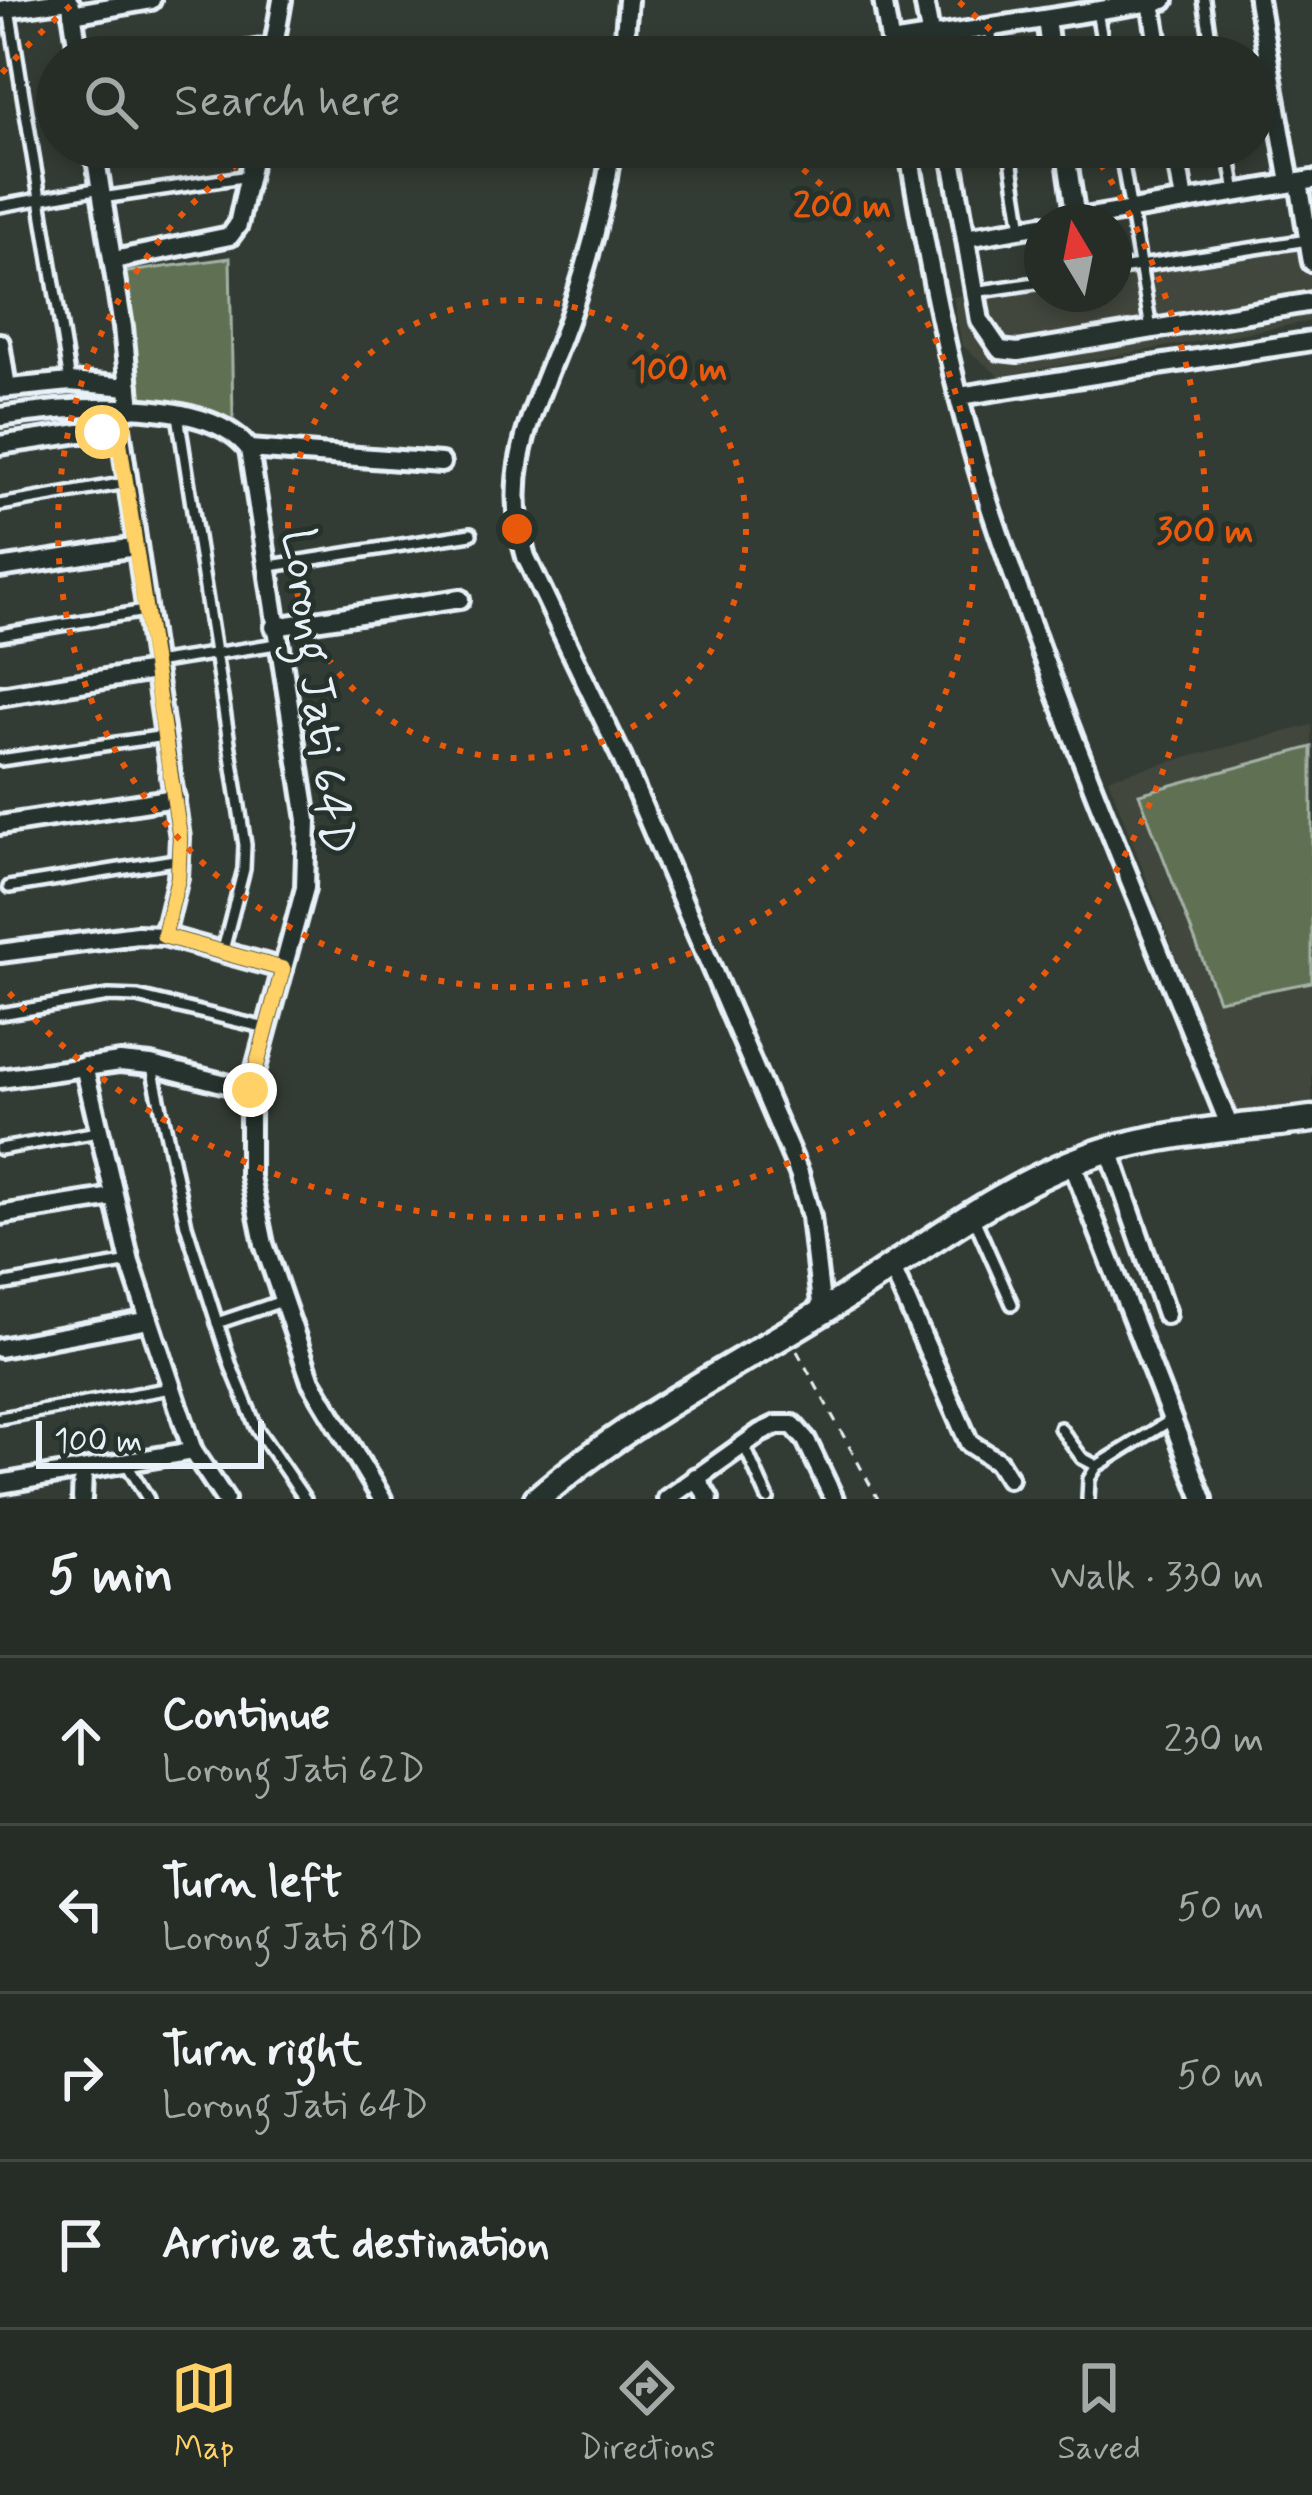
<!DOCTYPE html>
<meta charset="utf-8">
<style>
body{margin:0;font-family:Mynerve,sans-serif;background:#323933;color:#f1f3f6}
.compass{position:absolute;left:1024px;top:204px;width:108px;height:108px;border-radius:50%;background:#262d27;box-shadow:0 6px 18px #0003;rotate:350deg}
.scale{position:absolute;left:36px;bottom:30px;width:228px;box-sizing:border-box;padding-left:12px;border:6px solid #e8f1f8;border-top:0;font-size:33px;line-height:42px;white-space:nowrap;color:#e8f1f8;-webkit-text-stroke:9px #26332d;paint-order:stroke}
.stop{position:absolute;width:36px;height:36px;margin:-27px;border:9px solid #ffd166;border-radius:50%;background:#fff}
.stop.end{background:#ffd166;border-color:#fff;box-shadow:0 3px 12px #0008}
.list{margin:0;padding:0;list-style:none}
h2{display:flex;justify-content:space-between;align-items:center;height:156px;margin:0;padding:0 48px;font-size:51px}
h2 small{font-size:39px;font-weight:400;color:#a4a8a7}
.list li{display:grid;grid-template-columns:78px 1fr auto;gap:36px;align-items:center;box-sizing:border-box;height:168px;padding:0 48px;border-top:3px solid #424944}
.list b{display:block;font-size:45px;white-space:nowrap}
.list p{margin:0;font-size:39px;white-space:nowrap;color:#a4a8a7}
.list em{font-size:39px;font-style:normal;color:#a4a8a7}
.icon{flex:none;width:66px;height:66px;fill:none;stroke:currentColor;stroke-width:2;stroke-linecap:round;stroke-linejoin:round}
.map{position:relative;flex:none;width:1312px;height:1499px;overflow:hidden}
.search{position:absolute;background:#262d27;box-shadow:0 6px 18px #0003;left:36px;right:36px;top:36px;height:132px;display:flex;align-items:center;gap:30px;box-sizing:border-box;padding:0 42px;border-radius:66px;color:#a4a8a7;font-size:45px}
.sheet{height:828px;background:#262d27}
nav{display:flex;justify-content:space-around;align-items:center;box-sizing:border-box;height:168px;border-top:3px solid #424944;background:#262d27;font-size:33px;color:#a4a8a7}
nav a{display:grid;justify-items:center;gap:6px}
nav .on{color:#ffd166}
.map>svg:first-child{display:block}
.built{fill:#43473d}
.green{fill:#607153;stroke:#a4b1a6;stroke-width:3}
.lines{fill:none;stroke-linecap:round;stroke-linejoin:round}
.lane-casing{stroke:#e8f1f8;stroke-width:18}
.street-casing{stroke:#e8f1f8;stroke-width:26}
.secondary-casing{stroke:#e8f1f8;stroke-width:33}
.path{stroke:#e8f1f8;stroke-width:3;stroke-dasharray:9 9;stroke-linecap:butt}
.lane{stroke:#26332d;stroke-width:9}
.street{stroke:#26332d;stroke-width:16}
.secondary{stroke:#26332d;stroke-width:24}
.route{stroke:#ffd166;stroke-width:15}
.ring{fill:none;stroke:#e8590c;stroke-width:6;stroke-dasharray:6 12}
.labels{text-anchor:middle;stroke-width:10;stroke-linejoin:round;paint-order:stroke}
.street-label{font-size:48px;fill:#e8f1f8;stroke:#26332d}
.centre{fill:#e8590c;stroke:#26332d;stroke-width:6}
.ring-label{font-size:36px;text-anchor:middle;font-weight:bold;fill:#e8590c;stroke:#26332d;stroke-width:10;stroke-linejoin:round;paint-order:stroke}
</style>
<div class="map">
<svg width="1312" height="1499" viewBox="0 0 1312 1499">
<rect width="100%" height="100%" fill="#333c34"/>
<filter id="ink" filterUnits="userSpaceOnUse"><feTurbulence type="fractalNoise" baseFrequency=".00833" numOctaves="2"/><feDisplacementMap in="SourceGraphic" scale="24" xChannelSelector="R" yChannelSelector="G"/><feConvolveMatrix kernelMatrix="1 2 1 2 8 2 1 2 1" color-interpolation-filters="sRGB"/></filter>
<g filter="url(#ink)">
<!-- built -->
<g class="built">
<polygon points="1312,235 1312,321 999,376 962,345 953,297 1042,282 1042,294 1114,294 1114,269"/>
<polygon points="1312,725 1312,1102 1238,1119 1108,778"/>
</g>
<!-- green -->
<g class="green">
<polygon points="230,258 233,419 121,403 113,274"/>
<polygon points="1312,747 1312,982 1218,1000 1139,794"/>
</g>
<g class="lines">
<defs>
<g id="lane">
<polyline points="1204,0 1213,57"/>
<polyline points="9,9 70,382"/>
<polyline points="1097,11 1105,57"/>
<polyline points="990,28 994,57"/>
<polyline points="186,57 275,43"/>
<polyline points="1009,147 1022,228"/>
<polyline points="1120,147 1151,329"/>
<polyline points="1228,147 1236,192"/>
<polyline points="102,198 249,176"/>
<polyline points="0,206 101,188"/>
<polyline points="1114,270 1308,240"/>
<polyline points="974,292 1042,282"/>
<polyline points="178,415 245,845 244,869 223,950"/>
<polyline points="0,505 126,483"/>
<polyline points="264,567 471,534"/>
<polyline points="0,635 145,611"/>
<polyline points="154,663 277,644"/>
<polyline points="0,760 165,736"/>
<polyline points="9,887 181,859"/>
<polyline points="0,1014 109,996 138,997 266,1028"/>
<polyline points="152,1067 186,1225 231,1366 257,1429 305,1499"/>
<polyline points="0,1149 98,1132"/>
<polyline points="973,1216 1012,1304"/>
<polyline points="0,1285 130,1262"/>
<polyline points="217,1323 282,1301"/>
<polyline points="0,1418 171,1388"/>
<polyline points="1060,1428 1082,1458 1097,1466"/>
<polyline points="744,1445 768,1499"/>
<polyline points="126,1463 148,1499"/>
<polyline points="1088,1499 1089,1479 1097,1466 1171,1420"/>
</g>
<g id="street">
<polyline points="883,0 893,57"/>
<polyline points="924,0 934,57"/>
<polyline points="1258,0 1290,183"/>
<polyline points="1151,2 1160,57"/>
<polyline points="71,5 79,57"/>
<polyline points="0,10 68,0"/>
<polyline points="72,14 151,0"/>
<polyline points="1046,19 1051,57"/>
<polyline points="891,43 1164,0"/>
<polyline points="272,57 282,0"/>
<polyline points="623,57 628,0"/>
<polyline points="94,147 123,327 131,409"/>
<path d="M612,147C604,203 590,256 572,309C543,397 496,462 526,557L621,756L799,1173L811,1217L822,1312"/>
<path d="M908,147C929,269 953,393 991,510C1061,720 1149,925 1231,1130"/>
<polyline points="950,147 980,321 1000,350 1018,352 1312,302"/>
<polyline points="1065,147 1076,219"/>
<polyline points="1175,147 1184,201"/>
<polyline points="1299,182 1312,262"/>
<polyline points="1060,222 1312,180"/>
<polyline points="966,238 1042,225"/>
<polyline points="114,260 230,236 238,225 255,147"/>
<polyline points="0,343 7,388"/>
<polyline points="0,389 70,382 129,387"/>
<polyline points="960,396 1312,341"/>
<polyline points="117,408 180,838 178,878 164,936"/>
<path d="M0,417C63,407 206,393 249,449L307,820L305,888L250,1090V1176L264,1244L311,1381L382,1499"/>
<polyline points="0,445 80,433 118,432"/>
<polyline points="249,449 441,463"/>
<polyline points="0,568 135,547"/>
<polyline points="274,627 460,599"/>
<polyline points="0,696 154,671"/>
<polyline points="0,825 175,798"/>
<polyline points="0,953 137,935 164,936 283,969"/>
<polyline points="84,1066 130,1262 193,1451 225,1499"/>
<polyline points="0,1079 120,1062 151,1065 250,1090"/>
<polyline points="1109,1150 1166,1314"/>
<polyline points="1072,1163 1203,1499"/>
<polyline points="0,1215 113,1197"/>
<polyline points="892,1268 969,1443 998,1462 1008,1478"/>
<polyline points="0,1348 149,1320"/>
<polyline points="696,1477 709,1499"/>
<polyline points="0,1484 193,1451"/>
<polyline points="82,1499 83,1471"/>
<polyline points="667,1499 760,1433 777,1425 793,1425 806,1440 834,1499"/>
</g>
<path id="secondary" d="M537,1499C628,1420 734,1367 835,1304C921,1250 1007,1181 1104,1151C1170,1131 1244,1128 1312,1119"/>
</defs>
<!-- lane casing -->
<use href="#lane" class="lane-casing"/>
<!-- street casing -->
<use href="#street" class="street-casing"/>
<!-- secondary casing -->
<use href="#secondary" class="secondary-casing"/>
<!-- path -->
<polyline class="path" points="797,1351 878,1499"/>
<!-- lane -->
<use href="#lane" class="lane"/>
<!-- street -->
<use href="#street" class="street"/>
<!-- secondary -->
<use href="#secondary" class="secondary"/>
</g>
</g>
<g class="lines" filter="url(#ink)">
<!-- route -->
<polyline class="route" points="102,432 118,432 180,838 178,878 164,936 283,969 250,1090"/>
</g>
<!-- distance rings -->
<g class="ring">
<circle cx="517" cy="529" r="229"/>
<path d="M774 148A459 459 0 1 1 260 148"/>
<path d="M2 73A688 688 0 0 1 75 2M959 2A688 688 0 0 1 1016 55M1091 149A688 688 0 0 1 2 985"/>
</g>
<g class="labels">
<!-- street labels -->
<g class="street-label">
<text transform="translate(320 691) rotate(83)" y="17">Lorong Jati 64D</text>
</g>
</g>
<circle cx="517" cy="529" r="18" class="centre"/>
<g class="ring-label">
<text x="842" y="217">200 m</text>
<text x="679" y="380">100 m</text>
<text x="1205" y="542">300 m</text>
</g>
</svg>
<svg class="compass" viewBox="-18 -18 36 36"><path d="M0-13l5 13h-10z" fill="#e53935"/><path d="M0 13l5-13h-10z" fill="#a4a8a7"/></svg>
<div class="scale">100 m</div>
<div class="stop" style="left:102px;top:432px"></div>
<div class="stop end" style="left:250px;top:1090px"></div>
<div class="search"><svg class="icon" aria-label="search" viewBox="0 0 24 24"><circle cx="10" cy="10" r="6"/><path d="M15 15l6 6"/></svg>Search here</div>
</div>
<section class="sheet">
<h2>5 min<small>Walk · 330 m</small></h2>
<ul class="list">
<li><svg class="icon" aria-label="ahead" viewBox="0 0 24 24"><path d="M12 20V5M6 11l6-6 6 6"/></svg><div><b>Continue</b><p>Lorong Jati 62D</p></div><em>230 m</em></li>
<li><svg class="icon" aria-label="left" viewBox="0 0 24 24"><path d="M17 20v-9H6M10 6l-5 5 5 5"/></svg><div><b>Turn left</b><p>Lorong Jati 81D</p></div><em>50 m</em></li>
<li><svg class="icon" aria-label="right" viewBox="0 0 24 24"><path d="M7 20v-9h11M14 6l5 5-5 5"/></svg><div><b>Turn right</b><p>Lorong Jati 64D</p></div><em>50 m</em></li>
<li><svg class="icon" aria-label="arrive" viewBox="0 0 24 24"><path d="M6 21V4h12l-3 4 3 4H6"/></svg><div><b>Arrive at destination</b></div></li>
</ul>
</section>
<nav>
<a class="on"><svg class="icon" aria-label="map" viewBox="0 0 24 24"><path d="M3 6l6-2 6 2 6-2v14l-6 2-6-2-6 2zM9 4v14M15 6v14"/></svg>Map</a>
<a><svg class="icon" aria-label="directions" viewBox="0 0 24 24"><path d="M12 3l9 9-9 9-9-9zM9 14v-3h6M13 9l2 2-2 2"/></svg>Directions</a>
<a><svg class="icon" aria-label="saved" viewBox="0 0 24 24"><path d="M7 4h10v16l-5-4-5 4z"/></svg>Saved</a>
</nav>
